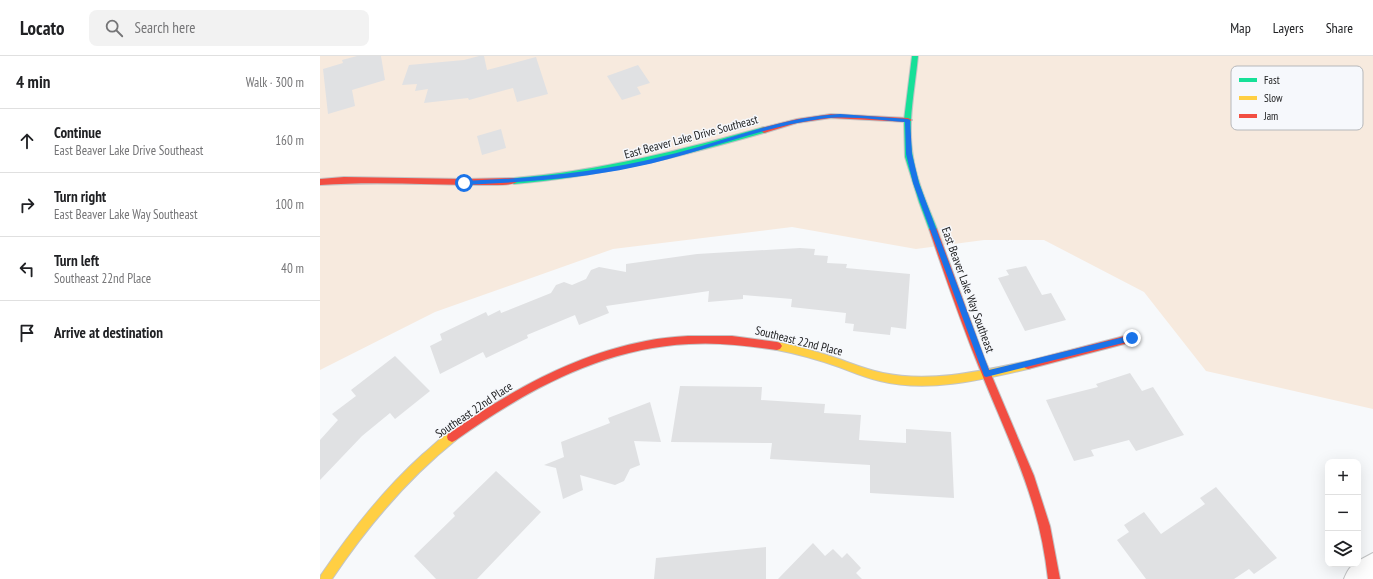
<!DOCTYPE html>
<meta charset="utf-8">
<style>
body{margin:0;font-family:"PT Sans Narrow",sans-serif;background:#f2f2f2;color:#202124}
.controls{position:absolute;right:12px;bottom:12px;display:grid;overflow:hidden;border-radius:8px;box-shadow:0 4px 16px #0002}
.controls button{width:36px;height:36px;display:grid;place-items:center;padding:0;border:0;border-bottom:1px solid #e0e0e0;background:#fff;color:#202124;font:20px sans-serif}
.stop{position:absolute;width:12px;height:12px;margin:-9px;border:3px solid #1a73e8;border-radius:50%;background:#fff}
.stop.end{background:#1a73e8;border-color:#fff;box-shadow:0 1px 4px #0008}
.list{margin:0;padding:0;list-style:none}
h2{display:flex;justify-content:space-between;align-items:center;height:52px;margin:0;padding:0 16px;font-size:17px}
h2 small{font-size:13px;font-weight:400;color:#757577}
.list li{display:grid;grid-template-columns:26px 1fr auto;gap:12px;align-items:center;box-sizing:border-box;height:64px;padding:0 16px;border-top:1px solid #e0e0e0}
.list b{display:block;font-size:15px;white-space:nowrap}
.list p{margin:0;font-size:13px;white-space:nowrap;color:#757577}
.list em{font-size:13px;font-style:normal;color:#757577}
.icon{flex:none;width:22px;height:22px;fill:none;stroke:currentColor;stroke-width:2;stroke-linecap:round;stroke-linejoin:round}
.map{position:relative;flex:none;width:1053px;height:523px;overflow:hidden}
header{display:flex;align-items:center;gap:24px;box-sizing:border-box;height:56px;padding:0 20px;background:#fff;border-bottom:1px solid #e0e0e0}
header strong{font-size:19px}
nav{display:flex;gap:22px;margin-inline-start:auto;font-size:14px}
.search{width:280px;height:36px;background:#f2f2f2;display:flex;align-items:center;gap:10px;box-sizing:border-box;padding:0 14px;border-radius:8px;color:#757577;font-size:15px}
main{display:flex}
aside{flex:1;background:#fff}
.map>svg:first-child{display:block}
.green{fill:#f7eade}
.building{fill:#e0e1e3}
.lines{fill:none;stroke-linecap:round;stroke-linejoin:round}
.street-casing{stroke:#c3c5c6;stroke-width:2}
.fast-casing{stroke:#c3c5c6;stroke-width:2}
.slow-casing{stroke:#c3c5c6;stroke-width:2}
.jam-casing{stroke:#c3c5c6;stroke-width:2}
.street{fill:#fefefe;fill-rule:evenodd}
.fast{fill:#16e098;fill-rule:evenodd}
.slow{fill:#ffcf43;fill-rule:evenodd}
.jam{fill:#f24e42;fill-rule:evenodd}
.route{fill:#1a73e8}
.labels{text-anchor:middle;stroke-width:3;stroke-linejoin:round;paint-order:stroke}
.street-label{font-size:12px;fill:#202122;stroke:#f6f8fc}
.key{fill:#f6f8fc;stroke:#b6b8bb;stroke-width:1}
.key-label{font-size:11px;fill:#202122}
</style>
<header>
<strong>Locato</strong>
<div class="search"><svg class="icon" aria-label="search" viewBox="0 0 24 24"><circle cx="10" cy="10" r="6"/><path d="M15 15l6 6"/></svg>Search here</div>
<nav><a>Map</a><a>Layers</a><a>Share</a></nav>
</header>
<main>
<aside>
<h2>4 min<small>Walk · 300 m</small></h2>
<ul class="list">
<li><svg class="icon" aria-label="ahead" viewBox="0 0 24 24"><path d="M12 20V5M6 11l6-6 6 6"/></svg><div><b>Continue</b><p>East Beaver Lake Drive Southeast</p></div><em>160 m</em></li>
<li><svg class="icon" aria-label="right" viewBox="0 0 24 24"><path d="M7 20v-9h11M14 6l5 5-5 5"/></svg><div><b>Turn right</b><p>East Beaver Lake Way Southeast</p></div><em>100 m</em></li>
<li><svg class="icon" aria-label="left" viewBox="0 0 24 24"><path d="M17 20v-9H6M10 6l-5 5 5 5"/></svg><div><b>Turn left</b><p>Southeast 22nd Place</p></div><em>40 m</em></li>
<li><svg class="icon" aria-label="arrive" viewBox="0 0 24 24"><path d="M6 21V4h12l-3 4 3 4H6"/></svg><div><b>Arrive at destination</b></div></li>
</ul>
</aside>
<div class="map">
<svg width="1053" height="523" viewBox="0 0 1053 523">
<rect width="100%" height="100%" fill="#f7f9fb"/>
<!-- green -->
<polygon class="green" points="0,0 1053,0 1053,353 886,315 824,236 724,184 664,184 596,193 472,171 293,193 115,256 0,314"/>
<!-- building -->
<g class="building">
<polygon points="37,0 61,0 65,24 32,34 35,50 8,58 3,13 23,7 22,4"/>
<polygon points="159,0 164,0 167,14 216,1 228,38 197,46 193,32 149,44 148,42 104,47 108,33 95,35 97,28 82,29 89,9 144,4"/>
<polygon points="318,9 330,27 317,31 321,38 302,44 287,20"/>
<polygon points="181,73 186,92 162,99 157,80"/>
<polygon points="480,192 495,193 494,199 508,200 507,207 527,208 526,212 590,218 586,273 571,271 570,279 533,275 534,268 525,267 526,257 471,251 472,243 423,239 423,243 388,246 389,235 286,250 289,257 259,269 255,259 207,279 208,282 166,302 163,296 120,318 110,290 122,284 120,278 166,256 168,260 180,254 181,257 231,237 236,229 244,226 252,229 266,223 271,214 279,211 306,216 306,208 377,198"/>
<polygon points="706,210 722,239 731,237 746,264 705,275 678,222 689,219 686,214"/>
<polygon points="75,300 110,335 75,363 70,357 42,380 0,424 0,384 18,364 12,358 36,340 31,334"/>
<polygon points="810,317 822,335 833,331 864,379 816,395 809,384 771,394 774,400 754,405 726,344 778,331 776,328"/>
<polygon points="360,330 442,331 441,344 505,348 504,357 541,359 539,384 586,387 586,373 631,376 634,442 550,437 550,409 450,403 452,387 351,386"/>
<polygon points="330,346 341,386 314,385 320,409 310,413 304,425 295,429 260,419 263,434 243,443 236,412 224,409 244,401 241,386 290,367 288,362"/>
<polygon points="176,415 221,456 157,523 116,523 94,500 135,460 133,457"/>
<polygon points="896,431 957,502 934,518 929,513 914,523 826,523 797,484 809,476 804,469 824,456 841,478 885,448 880,442"/>
<polygon points="493,487 505,500 513,493 522,502 527,497 541,512 536,517 542,523 458,523"/>
<polygon points="446,491 446,523 334,523 336,502"/>
</g>
<g class="lines">
<defs>
<path id="street" d="M1053,497V523H1024C1027,516 1030,508 1038,508V505Z"/>
<g id="fast">
<path d="M592,0H598C595,33 587,68 593,101C597,126 608,150 617,173L613,176L609,173L599,146L585,101L584,64Z"/>
<path d="M444,71L447,72V76C363,100 280,121 194,128L190,125L194,122C280,115 361,94 444,71Z"/>
</g>
<g id="slow">
<path d="M457,286C478,290 499,296 519,303C533,308 548,314 563,317C611,327 661,315 708,305L711,306L713,309L711,312L708,313C661,324 608,337 560,325C546,322 532,316 519,311C499,304 478,298 457,294L454,293L452,290L454,287Z"/>
<path d="M132,376L136,378L137,381L136,384C86,424 47,471 12,523H0L1,519C31,475 63,434 103,398C112,391 121,380 132,376Z"/>
</g>
<g id="jam">
<polygon points="511,58 588,62 592,64 588,66 511,62 477,67 444,77 440,74 441,72 477,63"/>
<path d="M24,121L145,123L194,122L198,125C194,130 173,129 165,129C110,129 55,125 0,129V123Z"/>
<path d="M613,170L617,173L665,304L714,420L730,470L740,523H728C725,497 720,471 712,446C699,403 680,363 663,321C643,273 626,223 609,173Z"/>
<polygon points="812,278 815,279 817,282 815,285 812,286 708,313 705,312 703,309 705,306 708,305"/>
<path d="M368,280H412L457,286L460,287L462,290L460,293L457,294C428,290 399,286 369,288C282,292 205,335 136,384L132,386L128,384L127,381L128,378C189,336 253,299 326,285C340,282 354,281 368,280Z"/>
</g>
</defs>
<!-- street casing -->
<use href="#street" class="street-casing"/>
<!-- fast casing -->
<use href="#fast" class="fast-casing"/>
<!-- slow casing -->
<use href="#slow" class="slow-casing"/>
<!-- jam casing -->
<use href="#jam" class="jam-casing"/>
<!-- street -->
<use href="#street" class="street"/>
<!-- fast -->
<use href="#fast" class="fast"/>
<!-- slow -->
<use href="#slow" class="slow"/>
<!-- jam -->
<use href="#jam" class="jam"/>
</g>
<!-- route -->
<path class="route" d="M520,58L588,63L590,64L592,98L599,127L669,314L812,279L816,282L815,284L666,321L664,320L593,127L586,98L585,66C558,64 528,59 500,63C437,72 378,98 315,111C259,123 202,126 144,129L141,127L144,125C212,122 277,117 344,100C403,86 460,61 520,58Z"/>
<g class="labels">
<!-- street labels -->
<g class="street-label">
<text transform="translate(371 81) rotate(-15)" y="4">East Beaver Lake Drive Southeast</text>
<text transform="translate(648 234) rotate(70)" y="4">East Beaver Lake Way Southeast</text>
<text transform="translate(479 285) rotate(14)" y="4">Southeast 22nd Place</text>
<text transform="translate(154 354) rotate(-34)" y="4">Southeast 22nd Place</text>
</g>
</g>
<!-- legend -->
<rect x="911" y="10" width="132" height="64" rx="6" class="key"/>
<rect x="919" y="22" width="18" height="4" fill="#16e098"/>
<rect x="919" y="40" width="18" height="4" fill="#ffcf43"/>
<rect x="919" y="58" width="18" height="4" fill="#f24e42"/>
<g class="key-label">
<text x="944" y="28">Fast</text>
<text x="944" y="46">Slow</text>
<text x="944" y="64">Jam</text>
</g>
</svg>
<div class="controls">
<button>+</button>
<button>−</button>
<button><svg class="icon" aria-label="layers" viewBox="0 0 24 24"><path d="M12 4l9 5-9 5-9-5zM3 14l9 5 9-5"/></svg></button>
</div>
<div class="stop" style="left:144px;top:127px"></div>
<div class="stop end" style="left:812px;top:282px"></div>
</div>
</main>
